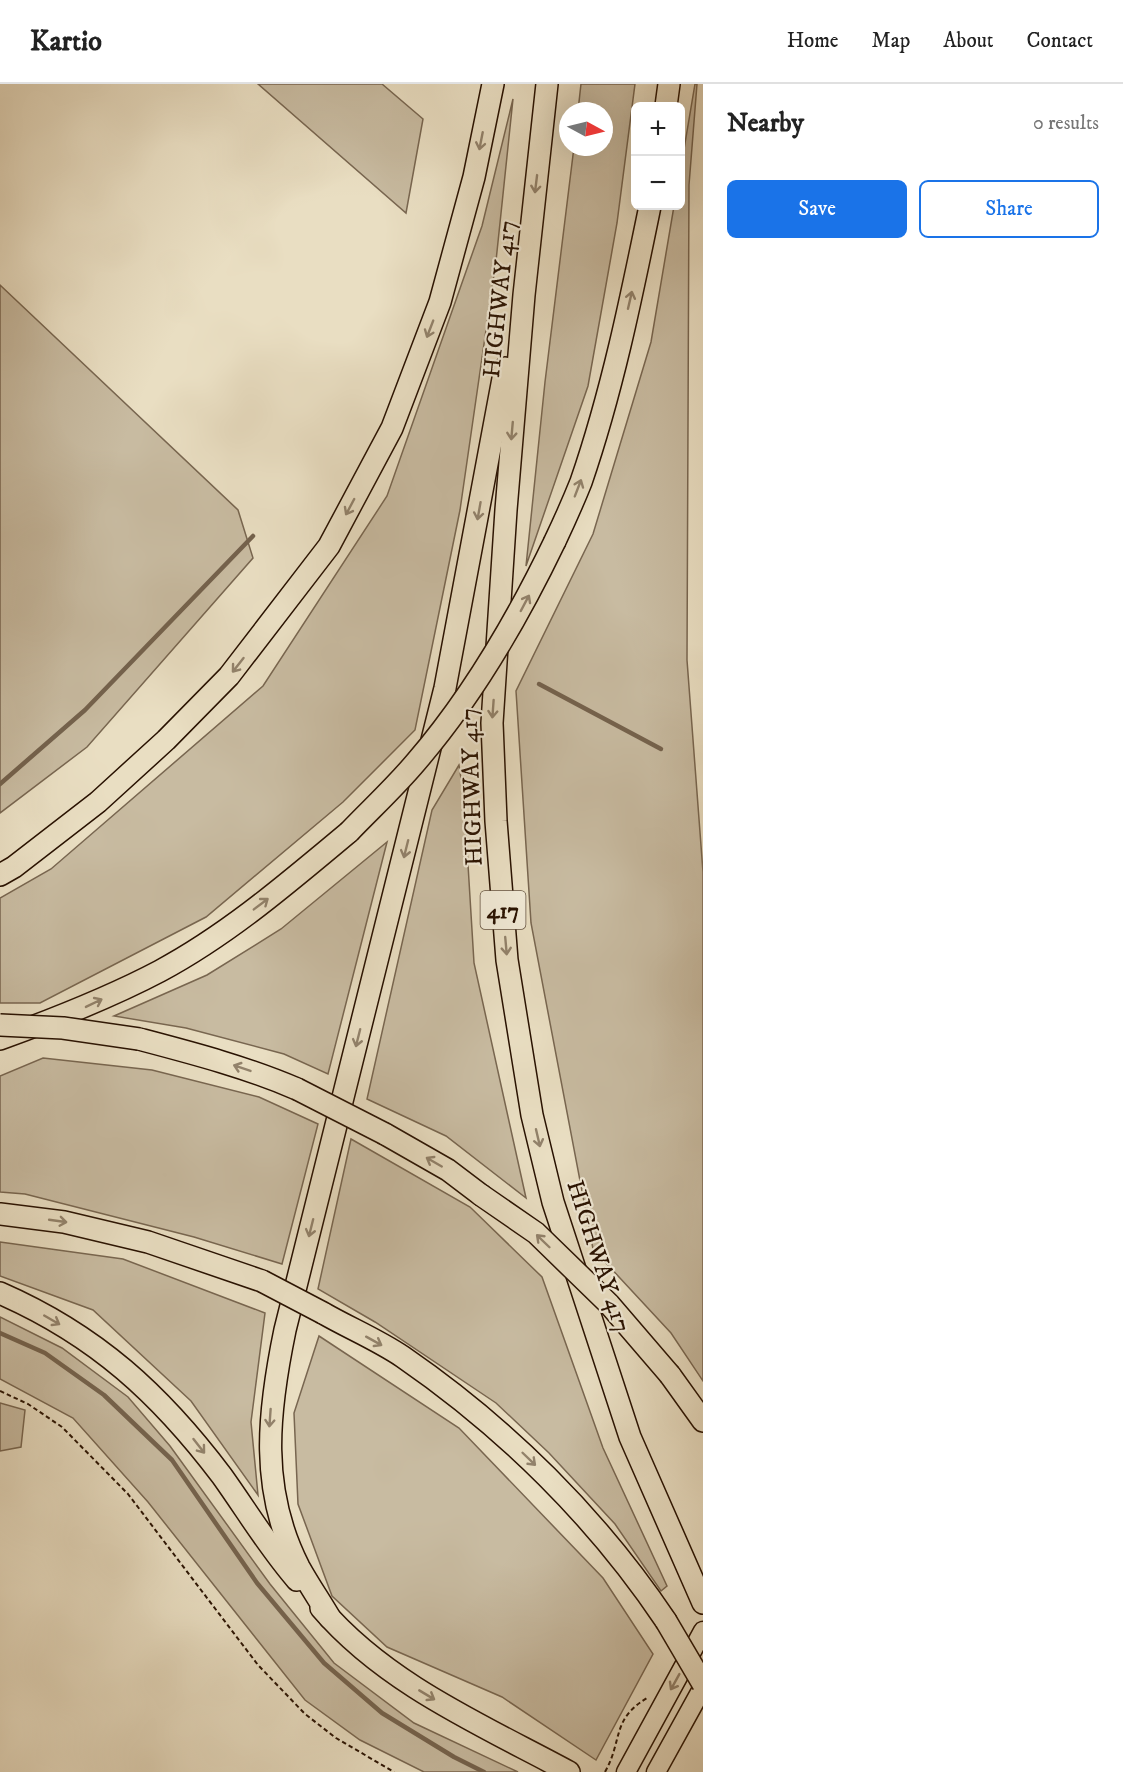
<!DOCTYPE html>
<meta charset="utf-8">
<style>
body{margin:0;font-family:"IM FELL DW Pica",serif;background:#f6f6f6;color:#222}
.controls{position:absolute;right:18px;top:18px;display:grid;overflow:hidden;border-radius:9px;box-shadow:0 6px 24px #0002}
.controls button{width:54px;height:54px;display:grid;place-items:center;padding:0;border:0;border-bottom:2px solid #e0e0e0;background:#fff;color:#222;font:30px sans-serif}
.compass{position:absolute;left:559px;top:18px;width:54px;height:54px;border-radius:50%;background:#fff;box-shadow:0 6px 24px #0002;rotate:97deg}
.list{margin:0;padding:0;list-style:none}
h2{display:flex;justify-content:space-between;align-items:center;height:78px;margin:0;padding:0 24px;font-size:26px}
h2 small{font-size:20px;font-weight:400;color:#767676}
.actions{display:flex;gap:12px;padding:18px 24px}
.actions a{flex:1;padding:14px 0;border:2px solid #1a73e8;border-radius:9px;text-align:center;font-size:21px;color:#1a73e8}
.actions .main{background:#1a73e8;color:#fff}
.map{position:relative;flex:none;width:703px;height:1688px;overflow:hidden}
header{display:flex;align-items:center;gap:36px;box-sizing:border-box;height:84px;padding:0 30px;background:#fff;border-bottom:2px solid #e0e0e0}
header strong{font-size:28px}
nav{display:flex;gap:33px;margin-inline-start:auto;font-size:21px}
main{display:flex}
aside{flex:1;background:#fff}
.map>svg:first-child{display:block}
.green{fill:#c8bba1;stroke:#786650;stroke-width:1.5}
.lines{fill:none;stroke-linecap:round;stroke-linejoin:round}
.stream{stroke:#74624d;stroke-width:4.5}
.major-casing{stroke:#281100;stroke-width:21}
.highway-casing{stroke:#281100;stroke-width:24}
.path{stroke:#281100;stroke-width:2;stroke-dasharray:4.5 3;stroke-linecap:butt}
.major{stroke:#e9dec2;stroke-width:18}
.highway{stroke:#e9dec2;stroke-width:21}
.highway-bridge-casing{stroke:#281100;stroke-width:24;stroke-linecap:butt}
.highway-bridge{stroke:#e9dec2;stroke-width:21}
.oneway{stroke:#92826b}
.labels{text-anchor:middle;stroke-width:4.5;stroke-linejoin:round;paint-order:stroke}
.shield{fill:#f1ead7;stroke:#645240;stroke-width:1.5}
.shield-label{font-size:22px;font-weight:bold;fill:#281100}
.street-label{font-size:24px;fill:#281100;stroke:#f1ead7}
</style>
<header>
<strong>Kartio</strong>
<nav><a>Home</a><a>Map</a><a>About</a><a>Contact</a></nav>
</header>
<main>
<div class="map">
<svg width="703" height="1688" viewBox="0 0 703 1688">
<rect width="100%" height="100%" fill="#e9dec2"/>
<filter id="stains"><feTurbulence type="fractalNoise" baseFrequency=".00333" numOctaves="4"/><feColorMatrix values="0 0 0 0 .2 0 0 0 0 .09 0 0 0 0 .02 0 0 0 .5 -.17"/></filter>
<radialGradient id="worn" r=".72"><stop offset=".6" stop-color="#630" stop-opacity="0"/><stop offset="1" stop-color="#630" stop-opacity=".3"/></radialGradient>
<!-- green -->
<g class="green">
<polygon points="258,0 382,0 423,35 406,129"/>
<polygon points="581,0 635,0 617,139 588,302 526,482 545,298 574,63 604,63 604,27 578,27"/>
<polygon points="695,0 697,0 689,101 687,576 703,788 703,1297 671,1249 593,1165 531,839 516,607 593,450 651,258 674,122 680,122 681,83"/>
<polygon points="513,15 496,177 460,426 415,646 343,718 206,833 40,919 0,919 0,814 51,785 263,602 387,412 482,142"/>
<polygon points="0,201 238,426 253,474 87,663 0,729"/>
<polygon points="459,681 464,715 474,879 526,1114 446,1052 367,1015 432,726"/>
<polygon points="387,758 328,990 284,970 186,944 114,932 207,891 281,845"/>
<polygon points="43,974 152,986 259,1013 318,1040 282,1180 194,1153 25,1110 0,1108 0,992"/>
<polygon points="351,1055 470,1123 542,1193 603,1364 667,1502 661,1507 615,1440 549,1369 496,1319 375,1238 318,1205"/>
<polygon points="0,1158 123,1175 265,1229 251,1338 258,1411 191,1317 93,1226 0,1192"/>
<polygon points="0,1233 62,1264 128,1313 170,1362 270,1500 334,1579 414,1639 518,1688 424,1688 360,1656 305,1616 148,1418 73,1334 0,1295"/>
<polygon points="319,1252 459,1344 603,1494 653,1570 596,1676 502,1613 387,1563 332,1512 298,1420 294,1329"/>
<polygon points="0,1319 25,1326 21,1363 0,1367"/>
</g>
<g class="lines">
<!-- stream -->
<g class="stream">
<polyline points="539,600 661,665"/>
<polyline points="0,700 85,626 253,452"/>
<polyline points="0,1249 45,1269 104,1311 172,1376 257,1499 324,1579 382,1629 454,1673 484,1688"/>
</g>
<defs>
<g id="major">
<polyline points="626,1688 703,1547"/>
<polyline points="656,1688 703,1603"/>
</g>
<g id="highway">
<polyline points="547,0 524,211 506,426 492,639 496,737 507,876 532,1031 553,1118 630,1353 703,1519"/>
<polyline points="666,22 669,0"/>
<path d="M555,457C564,438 573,418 581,398C612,308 631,215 650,122"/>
<polyline points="0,791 14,783 98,718 166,656 229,592 329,462 392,344 440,218 474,93 493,0"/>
<path d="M0,955C55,935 109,914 160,887C229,850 289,798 349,748"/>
<path d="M139,955C192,969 246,983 297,1005"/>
<polyline points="385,1050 448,1086 481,1111"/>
<polyline points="0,1130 64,1138 148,1158 262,1197"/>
<path d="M0,1209C96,1251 160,1310 222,1392C247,1427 269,1464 297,1496"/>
<path d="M323,1229C349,1244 378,1256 403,1273C506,1344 597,1434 666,1537"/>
<polyline points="670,1291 703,1337"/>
<path d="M321,1524C386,1600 482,1641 569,1688"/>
<path d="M330,1534C320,1517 309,1501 299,1483C259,1405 268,1328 285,1246L445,604L505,284"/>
</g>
</defs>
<!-- major casing -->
<use href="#major" class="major-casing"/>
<!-- highway casing -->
<use href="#highway" class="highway-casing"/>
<!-- path -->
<g class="path">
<polyline points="0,1307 28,1320 62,1343 128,1410 258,1581 305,1630 336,1654 394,1688"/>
<path d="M605,1688C623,1656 611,1636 647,1614"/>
</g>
<!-- major -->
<use href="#major" class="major"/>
<!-- highway -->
<use href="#highway" class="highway"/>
<defs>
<g id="highway-bridge">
<path d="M349,748C371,725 395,703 416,678C473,612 517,536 555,457"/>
<polyline points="0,941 63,944 139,955"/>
<polyline points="297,1005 385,1050"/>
<polyline points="481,1111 536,1149 609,1220 670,1291"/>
<polyline points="262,1197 323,1229"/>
<polyline points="666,1537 703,1600"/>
</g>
</defs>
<!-- highway-bridge casing -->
<use href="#highway-bridge" class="highway-bridge-casing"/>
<!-- highway-bridge -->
<use href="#highway-bridge" class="highway-bridge"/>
</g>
<!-- one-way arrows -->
<defs><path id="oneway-shaft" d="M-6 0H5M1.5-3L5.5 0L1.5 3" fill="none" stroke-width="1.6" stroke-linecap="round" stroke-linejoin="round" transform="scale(1.5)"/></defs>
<g class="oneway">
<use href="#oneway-shaft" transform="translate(481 57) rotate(101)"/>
<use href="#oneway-shaft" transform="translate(536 100) rotate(97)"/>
<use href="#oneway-shaft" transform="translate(630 216) rotate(-77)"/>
<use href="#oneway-shaft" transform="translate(430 245) rotate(111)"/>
<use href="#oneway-shaft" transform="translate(512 347) rotate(95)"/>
<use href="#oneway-shaft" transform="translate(578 404) rotate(-69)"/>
<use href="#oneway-shaft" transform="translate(350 423) rotate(118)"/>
<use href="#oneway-shaft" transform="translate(479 427) rotate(100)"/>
<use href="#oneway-shaft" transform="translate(525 519) rotate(-62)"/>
<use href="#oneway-shaft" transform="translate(238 581) rotate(128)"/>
<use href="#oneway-shaft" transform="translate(493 625) rotate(94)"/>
<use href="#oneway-shaft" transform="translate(406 765) rotate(104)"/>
<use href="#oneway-shaft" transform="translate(261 820) rotate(-37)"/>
<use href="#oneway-shaft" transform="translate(506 862) rotate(85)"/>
<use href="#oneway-shaft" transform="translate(94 919) rotate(-26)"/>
<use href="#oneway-shaft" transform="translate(358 954) rotate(104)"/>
<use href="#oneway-shaft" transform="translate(242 984) rotate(-161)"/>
<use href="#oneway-shaft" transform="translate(538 1054) rotate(77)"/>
<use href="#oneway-shaft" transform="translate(434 1078) rotate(-150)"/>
<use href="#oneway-shaft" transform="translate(58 1137) rotate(8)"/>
<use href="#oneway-shaft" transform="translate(311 1144) rotate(104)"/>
<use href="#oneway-shaft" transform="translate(543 1157) rotate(-136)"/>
<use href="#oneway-shaft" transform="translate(52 1236) rotate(30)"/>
<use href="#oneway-shaft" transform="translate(374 1257) rotate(29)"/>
<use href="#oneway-shaft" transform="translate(270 1334) rotate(94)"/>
<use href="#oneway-shaft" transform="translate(199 1362) rotate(52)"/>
<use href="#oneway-shaft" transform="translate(529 1375) rotate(44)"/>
<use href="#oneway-shaft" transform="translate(675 1598) rotate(119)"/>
<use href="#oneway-shaft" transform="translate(427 1611) rotate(31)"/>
</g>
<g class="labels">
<!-- shield labels -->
<rect class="shield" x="480.5" y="807" width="45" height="38" rx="4.5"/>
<g class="shield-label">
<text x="503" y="834">417</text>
</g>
<!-- street labels -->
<g class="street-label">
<text transform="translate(499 215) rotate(-84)" y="8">HIGHWAY 417</text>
<text transform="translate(471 703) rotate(-92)" y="8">HIGHWAY 417</text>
<text transform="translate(599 1172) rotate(72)" y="8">HIGHWAY 417</text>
</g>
</g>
<rect width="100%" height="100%" filter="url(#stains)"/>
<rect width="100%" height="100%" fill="url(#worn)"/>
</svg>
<div class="controls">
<button>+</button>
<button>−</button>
</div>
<svg class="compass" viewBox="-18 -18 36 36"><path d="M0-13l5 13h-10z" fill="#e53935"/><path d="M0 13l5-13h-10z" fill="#767676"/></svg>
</div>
<aside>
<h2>Nearby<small>0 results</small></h2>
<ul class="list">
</ul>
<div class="actions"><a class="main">Save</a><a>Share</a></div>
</aside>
</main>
